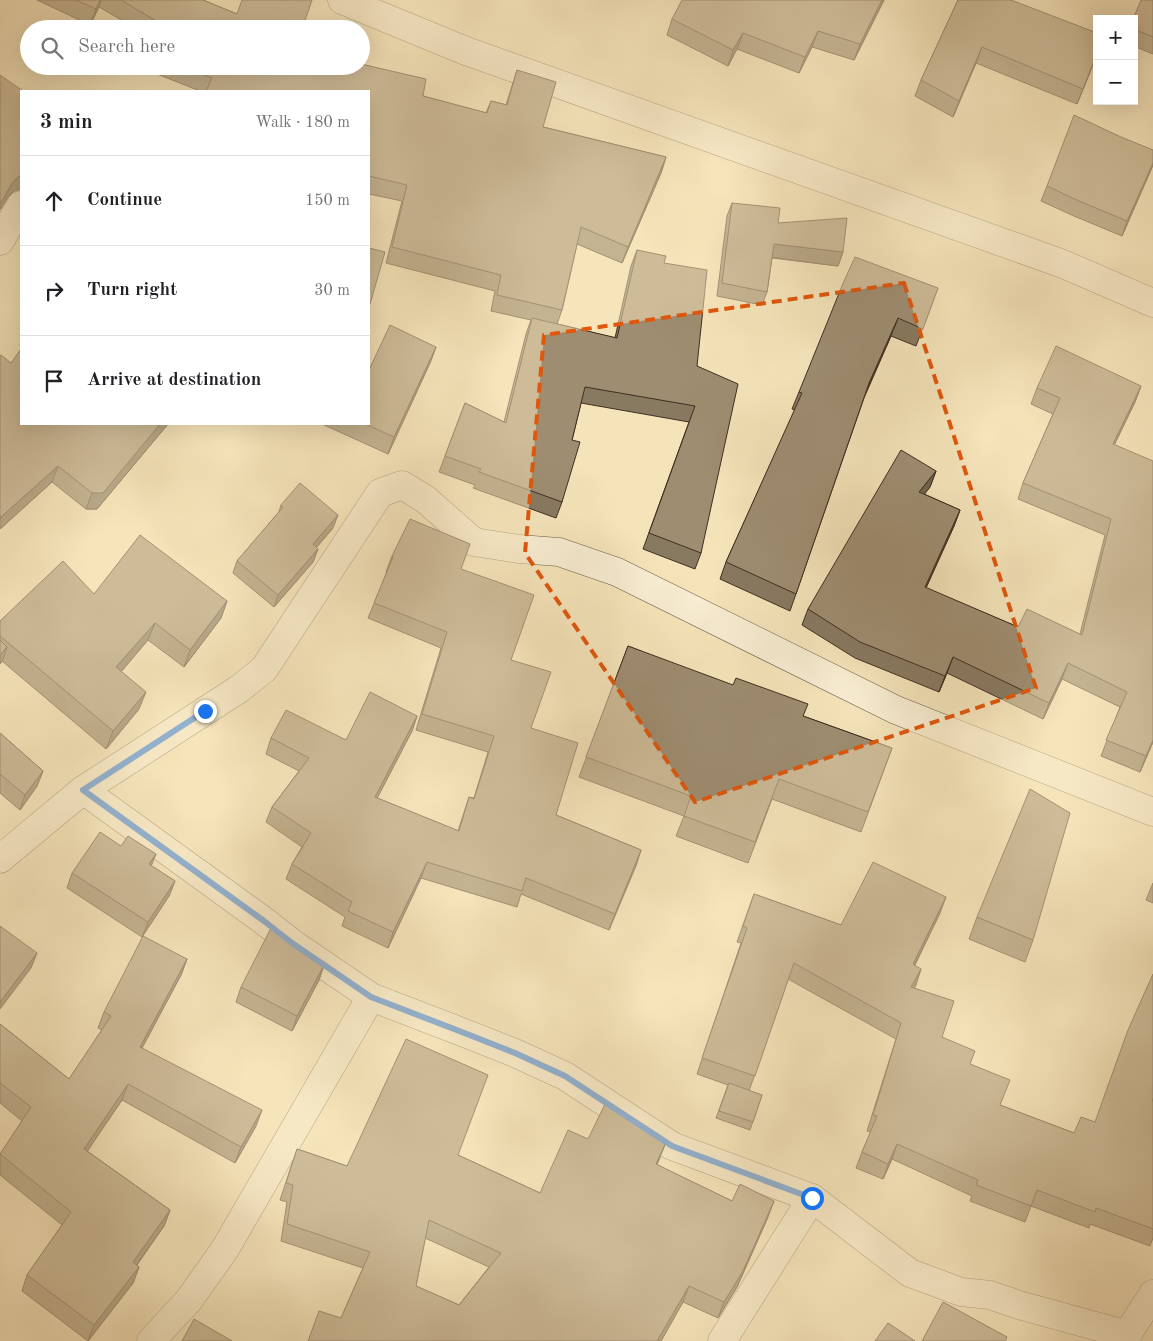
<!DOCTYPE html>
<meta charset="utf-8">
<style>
body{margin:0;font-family:"Old Standard TT",serif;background:#f6f6f6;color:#202124}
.controls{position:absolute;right:15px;top:15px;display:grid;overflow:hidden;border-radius:0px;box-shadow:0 5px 20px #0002}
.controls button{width:45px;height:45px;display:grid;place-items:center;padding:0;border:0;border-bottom:1px solid #e0e0e0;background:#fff;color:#202124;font:25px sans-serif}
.stop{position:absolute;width:15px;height:15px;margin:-11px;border:4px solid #1a73e8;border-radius:50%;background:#fff}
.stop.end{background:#1a73e8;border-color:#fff;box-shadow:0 1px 5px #0008}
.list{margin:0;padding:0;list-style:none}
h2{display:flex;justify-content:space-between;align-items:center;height:65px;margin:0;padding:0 20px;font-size:21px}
h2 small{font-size:16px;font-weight:400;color:#757577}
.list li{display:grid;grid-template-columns:32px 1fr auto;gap:15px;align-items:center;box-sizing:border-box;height:90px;padding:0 20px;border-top:1px solid #e0e0e0}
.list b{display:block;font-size:19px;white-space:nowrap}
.list em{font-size:16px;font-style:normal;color:#757577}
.icon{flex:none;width:28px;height:28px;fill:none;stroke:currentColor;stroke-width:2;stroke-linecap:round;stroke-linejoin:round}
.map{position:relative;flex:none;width:1153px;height:1341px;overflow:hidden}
.search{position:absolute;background:#fff;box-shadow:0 5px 20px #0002;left:20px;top:20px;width:350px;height:55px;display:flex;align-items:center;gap:12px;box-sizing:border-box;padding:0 18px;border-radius:28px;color:#757577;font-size:19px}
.panel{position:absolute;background:#fff;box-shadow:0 5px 20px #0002;left:20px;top:90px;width:350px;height:335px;border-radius:0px}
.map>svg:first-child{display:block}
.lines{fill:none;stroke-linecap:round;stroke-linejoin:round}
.minor-casing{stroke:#6d5c47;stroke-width:29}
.minor{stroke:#f8edd2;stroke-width:28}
.wall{fill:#887961;stroke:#402e21;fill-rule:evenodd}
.shaded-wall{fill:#6f634f;stroke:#402e21}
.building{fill:#9e8d71;stroke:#402e21;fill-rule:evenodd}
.route{stroke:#1a73e8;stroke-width:6}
.marked{fill:none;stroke:#e0570d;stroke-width:4;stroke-dasharray:10 6;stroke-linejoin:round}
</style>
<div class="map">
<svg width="1153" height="1341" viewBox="0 0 1153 1341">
<rect width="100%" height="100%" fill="#f5e4ba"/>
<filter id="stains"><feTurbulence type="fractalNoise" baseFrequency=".004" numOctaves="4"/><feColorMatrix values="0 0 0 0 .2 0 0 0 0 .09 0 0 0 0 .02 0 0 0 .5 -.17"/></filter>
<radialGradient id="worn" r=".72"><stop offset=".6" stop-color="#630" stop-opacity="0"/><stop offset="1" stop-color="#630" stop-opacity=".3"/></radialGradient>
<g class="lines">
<defs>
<g id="minor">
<polyline points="342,0 466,51 1063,264 1153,303"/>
<polyline points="0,241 21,205"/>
<polyline points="83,790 264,921 292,943 371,997 467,1034 515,1053 565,1076 672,1146 812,1198 910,1273 961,1292 990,1295 1019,1305 1128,1335"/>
<polyline points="0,859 83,790 239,689 264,669 380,493 402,485 425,499 474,542 519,549 559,552 617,572 896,710 1153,812"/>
<polyline points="151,1341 189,1300 225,1249 371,997"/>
<polyline points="722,1341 812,1198"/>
<polyline points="1123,1341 1153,1294"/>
</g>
</defs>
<!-- minor casing -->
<use href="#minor" class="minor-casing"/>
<!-- minor -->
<use href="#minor" class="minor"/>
</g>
<!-- wall -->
<g class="wall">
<polygon points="37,0 203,0 237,14 302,29 137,29 99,7 90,25"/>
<polygon points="884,0 854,60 812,47 799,73 737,49 728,66 667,35 672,19"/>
<polygon points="958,0 1097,55 1077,104 976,63 953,117 915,96 921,80"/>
<polygon points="1153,0 1153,54 1134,46 1134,19"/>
<polygon points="137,66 361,66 423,96 486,113 491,101 506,105 517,70 543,127 666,157 661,173 622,263 577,244 562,310 557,324 615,338 631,266 637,250 664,263 697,366 701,553 695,569 643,549 689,422 581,403 572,440 562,502 556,518 473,488 475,485 439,472 465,403 504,422 526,334 531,320 491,311 495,291 386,263 402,201 369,194 369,91 200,91"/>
<polygon points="1153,165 1122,236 1074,216 1041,201 1047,186"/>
<polygon points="732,203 843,252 838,266 772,258 767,292 762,305 717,296 727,216"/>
<polygon points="938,288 916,346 891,336 864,398 790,611 720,579 726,562 795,410 792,409 799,392"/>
<polygon points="436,347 430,363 388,454 322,424 369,424"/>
<polygon points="0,356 21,424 168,424 97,509 86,509 52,482 0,529"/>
<polygon points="1141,386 1135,402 1114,445 1153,742 1140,772 1101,756 1120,707 1062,679 1043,719 947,673 939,692 855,658 802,625 808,609 936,471 930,487 924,494 960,510 954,526 926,588 1018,627 1080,634 1105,535 1018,499 1023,483 1053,414 1031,404 1037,388"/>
<polygon points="281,505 333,528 316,548 318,549 313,562 274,607 233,573 237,561 279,512"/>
<polygon points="392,556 461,569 511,660 556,815 641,850 609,930 521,894 517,907 421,878 388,948 342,926 345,917 286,879 292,864 302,847 266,822 272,807 299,771 266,754 271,738 346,740 417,716 412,731 377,798 458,831 469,797 474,798 488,752 416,730 441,648 368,618 387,572 386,572"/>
<polygon points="94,594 227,601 221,618 184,667 148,640 121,671 139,709 106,749 2,661 0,664 0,621"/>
<polygon points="628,646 803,716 892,748 861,832 772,799 748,863 676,836 684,816 579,777"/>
<polygon points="0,733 43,771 37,786 20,810 0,793"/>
<polygon points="151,866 175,881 169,896 142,937 67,888 72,873"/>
<polygon points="1153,883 1153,903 1146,900"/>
<polygon points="754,894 841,925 940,913 915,965 916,985 914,988 942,1037 970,1064 1000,1105 1074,1133 1094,1122 1152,1101 1153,1101 1153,1238 1150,1246 1090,1224 1089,1228 1031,1206 1025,1222 970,1201 972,1196 892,1159 883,1179 856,1168 862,1152 871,1132 867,1131 896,1039 788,979 749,1091 762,1095 750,1130 716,1118 728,1085 697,1074 741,943 737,942"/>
<polygon points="977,917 1033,940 1025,962 969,939"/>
<polygon points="187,959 181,975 142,1048 256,1126 235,1163 122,1100 87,1151 170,1210 164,1226 137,1265 139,1267 133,1283 88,1341 22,1291 27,1275 62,1225 0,1175 0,1155 22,1121 0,1103 0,1024 69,1079 102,1030 98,1028 104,1012"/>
<polygon points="324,965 319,980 292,1031 236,1002 241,987"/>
<path d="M588,1139L660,1157L657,1165L732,1201L768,1217L737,1287L718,1318L683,1302L661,1341H308L341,1318L363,1268L281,1241L287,1202L280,1200L297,1149L347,1166L458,1155L540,1193ZM425,1238L489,1267L459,1305L416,1286Z"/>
</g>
<!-- shaded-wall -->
<g class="shaded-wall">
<polygon points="100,0 101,0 99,7 90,25 96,9"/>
<polygon points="882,0 884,0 854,60 860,44"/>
<polygon points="818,31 812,47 799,73 805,57"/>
<polygon points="743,33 737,49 728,66 733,50"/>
<polygon points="982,47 976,63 953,117 959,101"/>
<polygon points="1097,53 1097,55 1077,104 1083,89"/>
<polygon points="666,157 661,173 622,263 628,247"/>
<polygon points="1153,163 1153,165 1122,236 1127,221"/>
<polygon points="19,176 21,176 21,189 14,191 8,197 0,210 0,204 13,182"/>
<polygon points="774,244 843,252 838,266 770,257"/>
<polygon points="898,318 891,336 862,401 869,383"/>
<polygon points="436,347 430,363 388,454 394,437"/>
<polygon points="1141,386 1135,402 1107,460 1113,444"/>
<polygon points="160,424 168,424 97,509 86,509 92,493"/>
<polygon points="58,466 52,482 0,529 0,521 1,517"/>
<polygon points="936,471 930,487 914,508 919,492"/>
<polygon points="960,510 954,526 919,603 925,587"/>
<polygon points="338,515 333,528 308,557 313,544"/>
<polygon points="318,549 313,562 274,607 278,595"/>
<polygon points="227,601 221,618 184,667 190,650"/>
<polygon points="155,623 148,640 110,685 116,667"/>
<polygon points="7,647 2,662 0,664 0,655"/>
<polygon points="953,657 947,673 939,692 945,676"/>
<polygon points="1068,663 1062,679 1043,719 1049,703"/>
<polygon points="146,692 139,709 106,749 113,731"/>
<polygon points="417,716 412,731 370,812 375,797"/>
<polygon points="1153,740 1153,742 1140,772 1146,756"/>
<polygon points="43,771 37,786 20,810 25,795"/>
<polygon points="641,850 636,866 609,930 615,914"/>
<polygon points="156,854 150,869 149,864"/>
<polygon points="427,862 421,878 388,948 393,932"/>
<polygon points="175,881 169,896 142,937 148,922"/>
<polygon points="946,897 940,913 907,980 913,964"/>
<polygon points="37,953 31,968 0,1009 0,1002"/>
<polygon points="187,959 181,975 134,1063 140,1047"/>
<polygon points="324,965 319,980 292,1031 297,1016"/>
<polygon points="921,969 916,985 906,1003 911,987"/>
<polygon points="128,1084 122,1100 78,1165 84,1149"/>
<polygon points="262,1110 256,1126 235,1163 241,1147"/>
<polygon points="667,1140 660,1157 650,1181 656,1164"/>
<polygon points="897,1144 892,1159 883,1179 888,1164"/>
<polygon points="774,1201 768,1217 737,1287 718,1318 724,1302"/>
<polygon points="170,1210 164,1226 127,1278 133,1262"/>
<polygon points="139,1267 133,1283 88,1341 94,1325"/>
<polygon points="689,1286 683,1302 661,1341 657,1341"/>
</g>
<!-- building -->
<g class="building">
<polygon points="76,0 100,0 96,9"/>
<polygon points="121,0 203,0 237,14 242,0 312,0 302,29 154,29 158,22"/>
<polygon points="682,0 882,0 860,44 818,31 805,57 743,33 733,50 672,19"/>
<polygon points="958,0 1011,0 1097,33 1097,53 1083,89 982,47 959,101 921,80"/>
<polygon points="1141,0 1153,0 1153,37 1134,29 1134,19 1133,19"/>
<polygon points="361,64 426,79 423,96 487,113 491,101 507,105 517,70 556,82 543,127 666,157 628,247 581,227 562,310 497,295 501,275 392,247 407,185 369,176 369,91 206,91 212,78 183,66 361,66"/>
<polygon points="0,75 23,91 21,91 21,176 19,176 13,182 0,204"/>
<polygon points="1074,115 1121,137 1153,150 1153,163 1127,221 1079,201 1047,186"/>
<polygon points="732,203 780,208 778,223 847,218 843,252 774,244 767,292 722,283"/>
<polygon points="369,248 385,252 370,304 369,304"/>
<polygon points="637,250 666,256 664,263 707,270 697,366 738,384 701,553 649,533 695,406 585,387 572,440 580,442 562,502 479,472 481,469 445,456 465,403 506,423 532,318 617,338"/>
<polygon points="855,257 938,288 923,329 898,318 869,383 796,594 726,562 802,393 799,392 844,281"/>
<polygon points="390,325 436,347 394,437 365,424 369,424 369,370"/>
<polygon points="1056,346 1141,386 1113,444 1153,461 1153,740 1146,756 1106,740 1127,692 1068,663 1049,703 953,657 945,676 860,642 808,609 901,450 936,471 919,492 960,510 925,587 1018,627 1027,609 1082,635 1111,519 1023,483 1060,398 1037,388"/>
<polygon points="21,349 21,424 160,424 103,493 92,493 58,466 1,517 0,516 0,356 1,355 11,363"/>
<polygon points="300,483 338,515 313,544 318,549 278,595 237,561 283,507 281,505"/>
<polygon points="410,519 470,544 461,569 534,595 511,660 551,672 531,728 578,743 556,815 641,850 615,914 526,878 522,891 427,862 393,932 348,911 352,902 292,864 311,833 272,807 309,758 271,738 286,710 346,740 370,692 417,716 375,797 459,831 469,797 474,799 494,736 422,714 447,632 374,603 393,557 392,556"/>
<polygon points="140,535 227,601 190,650 155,623 116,667 146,692 113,731 0,636 0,621 63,561 94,594"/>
<polygon points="0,640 7,647 0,655"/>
<polygon points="628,646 733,685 736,678 808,704 803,716 892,748 868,812 779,779 755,842 684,816 691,796 586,757"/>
<polygon points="0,733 43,771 25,795 0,774"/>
<polygon points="1030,789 1070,813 1033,940 977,917"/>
<polygon points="100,832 121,846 128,836 156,854 149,864 175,881 148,922 72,873"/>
<polygon points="873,862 946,897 913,964 921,969 911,987 954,1001 942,1037 975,1051 970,1064 1010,1080 1000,1105 1074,1133 1081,1117 1095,1122 1128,1030 1153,974 1153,1098 1152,1101 1153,1101 1153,1229 1096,1208 1095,1212 1037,1190 1031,1206 976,1185 978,1180 897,1144 888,1164 862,1152 877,1116 873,1115 901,1023 794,963 755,1076 702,1058 747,928 743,926 754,894 841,925"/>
<polygon points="0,926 37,953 0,1002"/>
<polygon points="271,928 324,965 297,1016 241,987"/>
<polygon points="143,936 187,959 140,1047 262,1110 241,1147 128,1084 84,1149 170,1210 133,1262 139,1267 94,1325 27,1275 71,1212 0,1154 31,1107 0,1083 0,1024 69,1079 111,1016 104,1012"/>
<path d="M406,1039L488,1075L458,1155L540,1193L568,1130L588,1139L606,1102L667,1140L656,1164L732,1201L740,1184L774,1201L743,1271L724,1302L689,1286L657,1341H308L319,1311L341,1318L370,1252L287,1224L293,1185L286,1183L297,1149L347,1166ZM429,1220L501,1253L459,1305L416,1286Z"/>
<polygon points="729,1083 762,1095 753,1122 719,1111"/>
<polygon points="943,1302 1007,1337 1005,1341 922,1341"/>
<polygon points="194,1319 232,1341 182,1341"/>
<polygon points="888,1323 915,1341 875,1341"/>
</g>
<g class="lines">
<!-- route -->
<polyline class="route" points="205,711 83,790 264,921 292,943 371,997 467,1034 515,1053 565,1076 672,1146 812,1198"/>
</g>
<!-- marked area -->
<path d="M0 0H1153V1341H0ZM904,283L1036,688L695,802L525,553L544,335Z" fill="#f5e4ba" fill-opacity=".55" fill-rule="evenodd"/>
<path class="marked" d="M904,283L1036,688L695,802L525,553L544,335Z"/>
<rect width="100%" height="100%" filter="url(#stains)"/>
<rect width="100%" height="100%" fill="url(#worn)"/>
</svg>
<div class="controls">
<button>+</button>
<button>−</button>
</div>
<div class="stop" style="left:812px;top:1198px"></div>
<div class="stop end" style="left:205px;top:711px"></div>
<div class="search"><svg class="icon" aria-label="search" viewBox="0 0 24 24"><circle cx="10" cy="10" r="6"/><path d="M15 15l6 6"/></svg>Search here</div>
<section class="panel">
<h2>3 min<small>Walk · 180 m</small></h2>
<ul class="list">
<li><svg class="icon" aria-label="ahead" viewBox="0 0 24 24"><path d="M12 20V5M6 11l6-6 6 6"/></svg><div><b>Continue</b></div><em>150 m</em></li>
<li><svg class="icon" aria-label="right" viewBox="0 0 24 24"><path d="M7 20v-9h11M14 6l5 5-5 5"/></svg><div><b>Turn right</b></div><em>30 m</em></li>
<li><svg class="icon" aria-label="arrive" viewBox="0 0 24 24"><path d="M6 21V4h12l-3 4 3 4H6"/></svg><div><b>Arrive at destination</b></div></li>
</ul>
</section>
</div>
